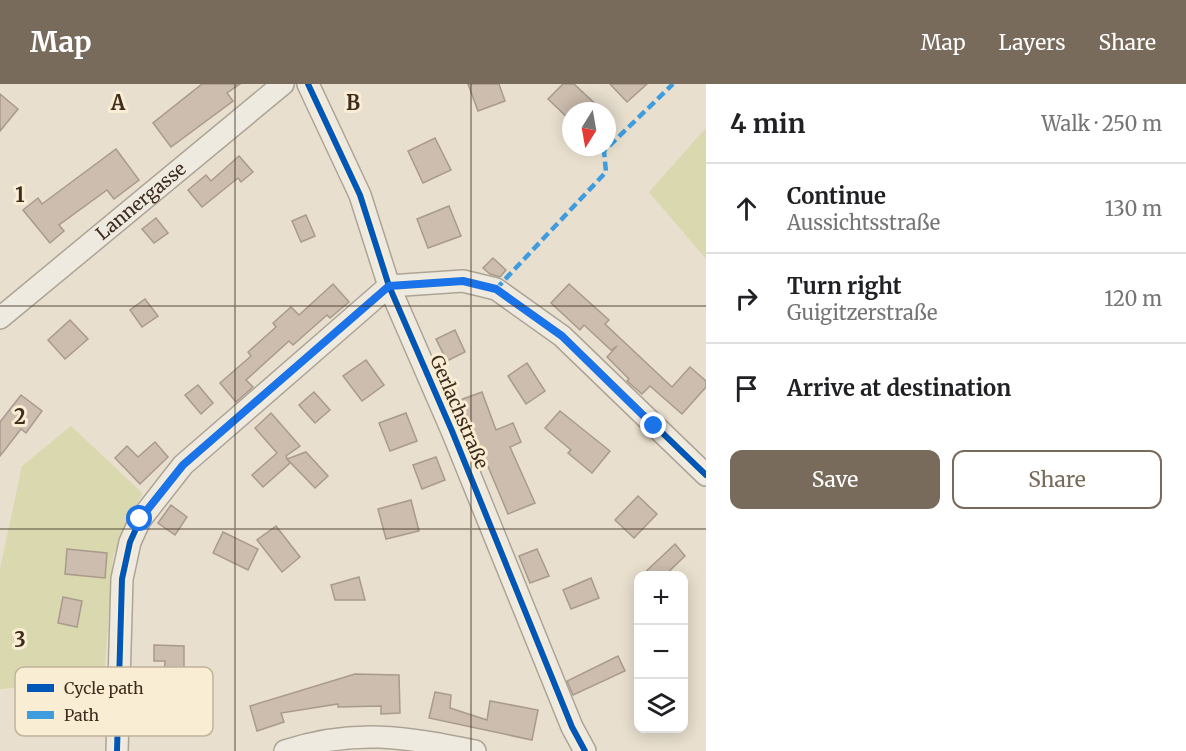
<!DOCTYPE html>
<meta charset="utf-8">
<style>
body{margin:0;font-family:Merriweather,serif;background:#f2f2f2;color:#202124}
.controls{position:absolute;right:18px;bottom:18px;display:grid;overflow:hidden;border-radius:12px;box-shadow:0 3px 15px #0003}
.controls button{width:54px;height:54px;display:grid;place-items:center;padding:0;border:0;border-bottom:2px solid #e0e0e0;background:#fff;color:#202124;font:30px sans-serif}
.compass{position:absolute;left:562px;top:18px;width:54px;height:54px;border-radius:50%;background:#fff;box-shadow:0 3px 15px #0003;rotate:191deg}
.stop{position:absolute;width:18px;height:18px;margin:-14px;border:4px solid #1a73e8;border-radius:50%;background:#fff}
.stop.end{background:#1a73e8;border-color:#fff;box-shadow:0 2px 6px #0008}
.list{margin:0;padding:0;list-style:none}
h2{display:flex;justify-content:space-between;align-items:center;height:78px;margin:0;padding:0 24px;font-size:26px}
h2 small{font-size:20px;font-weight:400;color:#757577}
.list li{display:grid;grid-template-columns:39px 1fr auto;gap:18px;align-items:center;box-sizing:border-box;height:90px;padding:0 24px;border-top:2px solid #e0e0e0}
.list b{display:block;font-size:22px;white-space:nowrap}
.list p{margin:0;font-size:20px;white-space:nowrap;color:#757577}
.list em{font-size:20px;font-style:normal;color:#757577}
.actions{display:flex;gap:12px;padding:18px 24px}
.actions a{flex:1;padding:14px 0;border:2px solid #796b5b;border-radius:12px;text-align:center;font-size:21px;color:#796b5b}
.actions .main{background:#796b5b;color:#fff}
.icon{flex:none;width:33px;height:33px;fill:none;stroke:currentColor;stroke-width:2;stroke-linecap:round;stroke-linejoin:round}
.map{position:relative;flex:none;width:706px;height:667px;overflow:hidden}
header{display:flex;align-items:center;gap:36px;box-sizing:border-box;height:84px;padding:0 30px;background:#796b5b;color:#fff}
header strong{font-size:28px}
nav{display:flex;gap:33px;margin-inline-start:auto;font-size:21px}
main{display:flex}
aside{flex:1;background:#fff}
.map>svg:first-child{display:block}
.green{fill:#d9d8af}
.building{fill:#ccbdae;stroke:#a99a8d;stroke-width:1.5}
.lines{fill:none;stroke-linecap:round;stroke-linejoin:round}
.minor-casing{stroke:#ada496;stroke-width:24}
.minor{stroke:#efeae0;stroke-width:21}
.quiet{stroke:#3f9cdf;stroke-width:4.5;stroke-dasharray:9 4.5;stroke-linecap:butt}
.cycleway-casing{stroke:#f9edd3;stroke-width:10}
.cycleway{stroke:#0057b8;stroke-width:6}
.route{stroke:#1a73e8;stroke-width:8}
.grid{fill:none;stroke:#3d2c1d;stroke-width:1.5;stroke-opacity:0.55}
.labels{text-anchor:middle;stroke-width:6;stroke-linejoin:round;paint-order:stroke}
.street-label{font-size:18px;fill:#3d2c1d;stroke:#f9edd3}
.key{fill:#f9edd3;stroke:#c1b39c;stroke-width:1.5}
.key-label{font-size:16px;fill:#3d2c1d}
.grid-label{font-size:20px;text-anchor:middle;font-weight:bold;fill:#3d2c1d;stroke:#f9edd3;stroke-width:6;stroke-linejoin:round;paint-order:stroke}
</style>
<header>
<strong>Map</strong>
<nav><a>Map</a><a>Layers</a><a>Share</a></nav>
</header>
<main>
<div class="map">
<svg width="706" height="667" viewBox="0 0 706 667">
<rect width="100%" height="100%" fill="#e8dfce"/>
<!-- green -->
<g class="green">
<polygon points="706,44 706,175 649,108"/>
<polygon points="71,342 142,409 113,472 104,596 0,605 0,485 22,382"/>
</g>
<!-- building -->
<g class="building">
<polygon points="202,0 240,0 227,9 233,17 171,63 153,39"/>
<polygon points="468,0 499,0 505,17 478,27"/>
<polygon points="563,0 574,0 603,27 571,27 571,37 548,15"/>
<polygon points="610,0 647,0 627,18"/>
<polygon points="0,10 18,25 0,47"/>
<polygon points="435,54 451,86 423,99 408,67"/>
<polygon points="116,65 139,96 114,115 107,106 59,141 64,147 50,159 23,126 38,114 42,120"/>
<polygon points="239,72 253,88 241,98 238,94 202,123 188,106 206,91 211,97"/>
<polygon points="449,122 461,152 428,164 417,135"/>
<polygon points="306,131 315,152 301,158 292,137"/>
<polygon points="156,134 168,149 154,159 142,145"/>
<polygon points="493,174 506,186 500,193 490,190 483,184"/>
<polygon points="333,200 349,218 330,234 327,231 293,261 289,257 246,296 253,303 236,318 220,299 251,272 248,268 276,243 273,239 291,223 299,231"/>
<polygon points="569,200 609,236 605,240 672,303 690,283 706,297 706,303 682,330 650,302 642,310 627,297 629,295 607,273 617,262 611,266 584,241 580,246 551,219"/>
<polygon points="145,215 158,232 142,243 130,226"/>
<polygon points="70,236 88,255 65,275 48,256"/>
<polygon points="455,246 465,268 447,277 436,255"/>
<polygon points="366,276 384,301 362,317 343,292"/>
<polygon points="527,279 545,307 526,320 508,292"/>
<polygon points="198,301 213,319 201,330 185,311"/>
<polygon points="314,308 330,326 315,339 299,321"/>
<polygon points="482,308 496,346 513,339 521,358 510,363 535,419 508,430 460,316"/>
<polygon points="21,311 42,327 26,349 21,345 0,372 0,338"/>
<polygon points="560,327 610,367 592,389 568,369 571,366 545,344"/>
<polygon points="271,329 300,362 286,372 290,379 263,403 252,391 277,369 255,344"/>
<polygon points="406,329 417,357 390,367 379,339"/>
<polygon points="155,358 168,373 140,400 115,374 127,362 138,373"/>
<polygon points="306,368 328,392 315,404 287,375"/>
<polygon points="436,373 445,396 422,405 413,381"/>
<polygon points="638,412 657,430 634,454 615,436"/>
<polygon points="411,416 419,447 386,455 378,425"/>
<polygon points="171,421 187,433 175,451 158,439"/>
<polygon points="276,442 300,473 282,488 257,456"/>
<polygon points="223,448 258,465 248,486 213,469"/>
<polygon points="675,460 685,472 664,492 641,492"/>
<polygon points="67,465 107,469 105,494 65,490"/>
<polygon points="537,465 549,492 530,499 519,472"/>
<polygon points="359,493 365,516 335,516 331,501"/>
<polygon points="591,494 599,514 571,525 563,506"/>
<polygon points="63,513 82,517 77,543 58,539"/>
<polygon points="154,561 184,562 184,596 187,596 184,626 162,624 165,577 154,577"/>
<polygon points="618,572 625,587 573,611 567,597"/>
<polygon points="355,590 399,591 400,629 381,630 381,622 338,623 338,620 281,629 284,638 257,647 250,622"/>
<polygon points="435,608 451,611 450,624 487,636 490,617 538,626 532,656 429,634"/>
</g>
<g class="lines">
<defs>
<g id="minor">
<polyline points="308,0 360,111 389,202 452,347 572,643 585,667"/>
<path id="s1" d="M0,234L283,0"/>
<polyline points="117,667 122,495 130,458 140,436 183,381 389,202 463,197 496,205 562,252 706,391"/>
<path d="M285,667C354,644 405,653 475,667"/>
</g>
</defs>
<!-- minor casing -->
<use href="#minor" class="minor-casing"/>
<!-- minor -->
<use href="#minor" class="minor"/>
<!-- quiet -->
<polyline class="quiet" points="496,205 606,88 604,67 673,0"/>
<defs>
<g id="cycleway">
<polyline points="308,0 360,111 389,202 452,347 572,643 585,667"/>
<polyline points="117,667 122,495 130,458 140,436 183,381 389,202 463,197 496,205 562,252 706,391"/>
</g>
</defs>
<!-- cycleway casing -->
<use href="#cycleway" class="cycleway-casing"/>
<!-- cycleway -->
<use href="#cycleway" class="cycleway"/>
</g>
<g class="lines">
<!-- route -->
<polyline class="route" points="140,435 183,381 389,202 463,197 496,205 562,252 654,342"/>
</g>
<!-- grid -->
<path class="grid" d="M235,0V667M471,0V667M0,222H706M0,445H706"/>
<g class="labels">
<!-- street labels -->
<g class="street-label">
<text dy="6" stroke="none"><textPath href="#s1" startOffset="183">Lannergasse</textPath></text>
<text transform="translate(459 328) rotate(67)" y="6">Gerlachstraße</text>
</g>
</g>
<!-- legend -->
<rect x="15" y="583" width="198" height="69" rx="9" class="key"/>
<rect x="27" y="600" width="27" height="8" fill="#0057b8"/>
<rect x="27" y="627" width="27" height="8" fill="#3f9cdf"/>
<g class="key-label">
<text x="64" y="610">Cycle path</text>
<text x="64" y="637">Path</text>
</g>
<g class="grid-label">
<text x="118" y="26">A</text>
<text x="353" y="26">B</text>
<text x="20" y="118">1</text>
<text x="20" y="340">2</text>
<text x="20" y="563">3</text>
</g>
</svg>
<div class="controls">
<button>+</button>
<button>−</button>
<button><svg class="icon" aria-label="layers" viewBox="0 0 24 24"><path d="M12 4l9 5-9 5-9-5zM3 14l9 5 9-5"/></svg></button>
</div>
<svg class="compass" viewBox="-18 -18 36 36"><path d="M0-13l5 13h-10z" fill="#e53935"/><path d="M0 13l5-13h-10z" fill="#757577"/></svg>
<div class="stop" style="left:140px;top:435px"></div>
<div class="stop end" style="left:654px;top:342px"></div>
</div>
<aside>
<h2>4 min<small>Walk · 250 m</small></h2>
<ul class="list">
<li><svg class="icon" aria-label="ahead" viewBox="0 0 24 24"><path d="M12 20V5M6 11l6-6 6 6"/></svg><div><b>Continue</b><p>Aussichtsstraße</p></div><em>130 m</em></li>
<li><svg class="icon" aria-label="right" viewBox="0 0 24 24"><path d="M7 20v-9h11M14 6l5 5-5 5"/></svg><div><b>Turn right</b><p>Guigitzerstraße</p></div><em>120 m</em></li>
<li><svg class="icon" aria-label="arrive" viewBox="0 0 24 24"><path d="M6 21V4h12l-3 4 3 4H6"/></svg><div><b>Arrive at destination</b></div></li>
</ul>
<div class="actions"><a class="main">Save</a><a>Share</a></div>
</aside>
</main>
